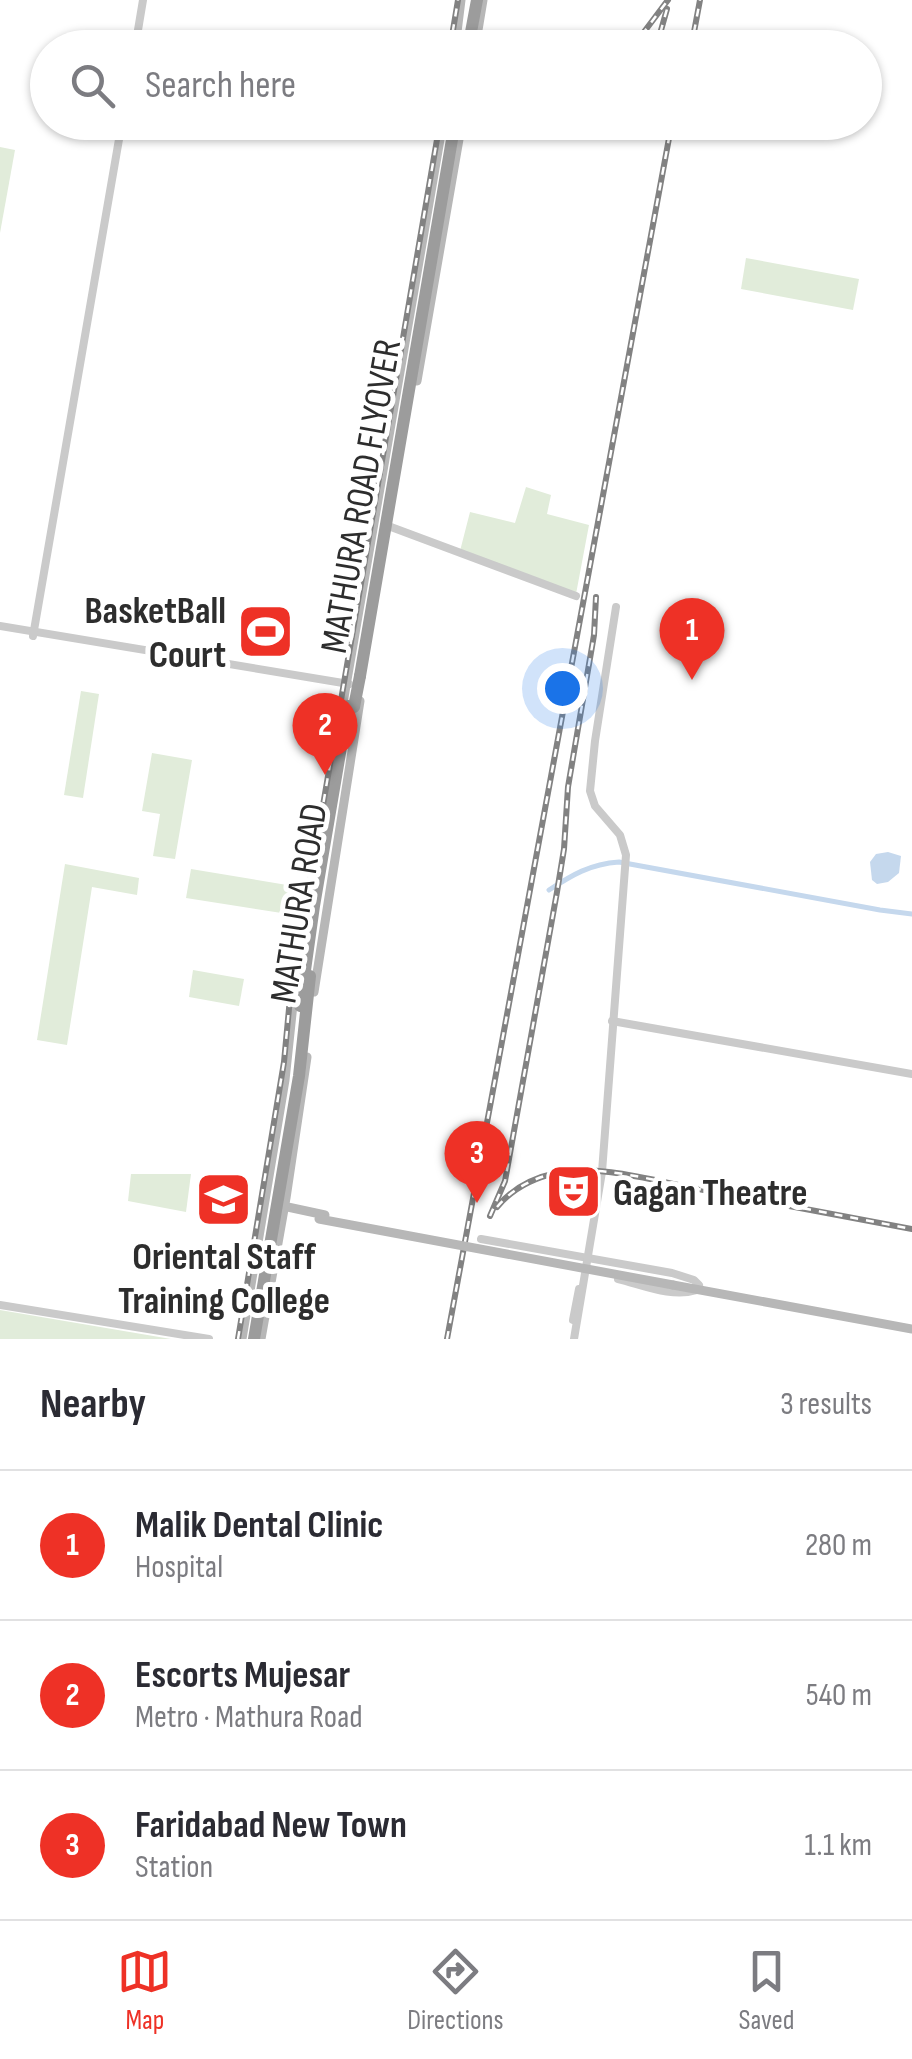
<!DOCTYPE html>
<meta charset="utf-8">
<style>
body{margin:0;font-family:"Sofia Sans Condensed",sans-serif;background:#f2f2f3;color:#2b2b33}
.you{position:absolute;left:562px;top:688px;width:35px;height:35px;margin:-25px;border:8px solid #fff;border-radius:50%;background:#1a73e8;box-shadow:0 0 0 15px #1a73e833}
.badge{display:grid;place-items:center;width:65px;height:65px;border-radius:50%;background:#ee3126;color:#fff;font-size:32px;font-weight:700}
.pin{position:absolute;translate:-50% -82px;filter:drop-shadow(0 2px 5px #0008)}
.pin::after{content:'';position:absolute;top:52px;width:35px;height:30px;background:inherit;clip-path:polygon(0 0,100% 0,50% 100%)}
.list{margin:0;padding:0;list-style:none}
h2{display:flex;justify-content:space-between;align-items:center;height:130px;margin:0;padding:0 40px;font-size:42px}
h2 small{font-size:32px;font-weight:400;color:#7c7c81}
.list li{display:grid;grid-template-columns:65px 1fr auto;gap:30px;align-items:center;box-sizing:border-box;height:150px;padding:0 40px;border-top:2px solid #e1e1e2}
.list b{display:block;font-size:38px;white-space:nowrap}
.list p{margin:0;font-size:32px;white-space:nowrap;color:#7c7c81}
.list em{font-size:32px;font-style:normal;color:#7c7c81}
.icon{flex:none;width:55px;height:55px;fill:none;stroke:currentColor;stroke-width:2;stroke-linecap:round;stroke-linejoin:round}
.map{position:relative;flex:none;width:912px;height:1339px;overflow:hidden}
.search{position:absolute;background:#fff;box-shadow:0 2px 8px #0004;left:30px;right:30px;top:30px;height:110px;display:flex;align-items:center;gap:25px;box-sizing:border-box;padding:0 35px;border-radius:55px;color:#7c7c81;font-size:38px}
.sheet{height:580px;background:#fff}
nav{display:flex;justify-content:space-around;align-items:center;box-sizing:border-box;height:140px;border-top:2px solid #e1e1e2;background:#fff;font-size:28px;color:#7c7c81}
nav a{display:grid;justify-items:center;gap:5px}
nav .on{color:#ee3126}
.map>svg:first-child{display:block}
.green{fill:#e1ecda}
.water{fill:#c5d8ed}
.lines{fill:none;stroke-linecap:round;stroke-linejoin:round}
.canal{stroke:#c5d8ed;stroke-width:5}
.tertiary{stroke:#cacaca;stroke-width:8}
.secondary{stroke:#b7b7b7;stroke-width:9}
.trunk{stroke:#9c9c9c;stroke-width:12}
.rail-casing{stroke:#828282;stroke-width:6}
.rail{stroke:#fff;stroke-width:2.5;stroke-dasharray:8;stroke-linecap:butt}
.secondary-bridge{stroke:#b7b7b7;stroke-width:9}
.trunk-bridge{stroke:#9c9c9c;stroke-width:12}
.labels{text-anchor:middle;stroke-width:10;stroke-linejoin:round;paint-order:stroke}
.street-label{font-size:38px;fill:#2d2d2d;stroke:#fff}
.poi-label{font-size:38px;font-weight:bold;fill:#2d2d2d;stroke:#fff;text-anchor:end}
</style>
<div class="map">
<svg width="912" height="1339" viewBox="0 0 912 1339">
<rect width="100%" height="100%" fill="#fff"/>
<!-- green -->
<g class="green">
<polygon points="0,147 15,150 0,233"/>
<polygon points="746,258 859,279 853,310 741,289"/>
<polygon points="526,487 551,495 547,514 589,525 576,594 460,551 470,512 515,523"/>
<polygon points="81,691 99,694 83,798 64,795"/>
<polygon points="152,753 192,760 175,859 153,856 160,814 142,811"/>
<polygon points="65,864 139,878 137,895 92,887 67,1045 37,1040"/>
<polygon points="191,869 293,886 288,914 186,898"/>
<polygon points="193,970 244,979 239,1006 189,997"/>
<polygon points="131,1174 191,1174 186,1212 128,1201"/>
<polygon points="0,1310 171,1339 0,1339"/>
</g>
<!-- water -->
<polygon class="water" points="888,852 901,856 899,873 888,882 877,884 872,880 870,862 876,854"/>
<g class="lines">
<!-- canal -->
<path class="canal" d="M549,890C572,875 590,864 619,862L880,910L912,914"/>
<!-- tertiary -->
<g class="tertiary">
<polyline points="135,48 143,0"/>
<polyline points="391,527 576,596"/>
<polyline points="0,626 349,684"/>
<polyline points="33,636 122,122"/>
<polyline points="612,1021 912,1074"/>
<polyline points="481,1239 672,1273 694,1280 699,1285"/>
<path d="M618,1279C643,1285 672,1298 697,1290"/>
<polyline points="0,1305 209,1339"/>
<polyline points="573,1320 579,1289"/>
<polyline points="574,1339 602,1172 626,855 620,835 595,806 590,791 595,741 616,607"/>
</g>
<!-- secondary -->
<g class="secondary">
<polyline points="456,40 461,0"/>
<polyline points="475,48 483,0"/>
<polyline points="417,381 462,122"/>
<polyline points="342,709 443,122"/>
<polyline points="310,897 316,858"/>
<polyline points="314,992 360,701"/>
<polyline points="283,1206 325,1215"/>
<polyline points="673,1285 912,1329"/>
<polyline points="242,1339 285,1080 296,976 305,927"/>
<polyline points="261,1339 286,1198 307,1057"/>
</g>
<!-- trunk -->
<g class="trunk">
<polyline points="456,48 457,37"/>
<polyline points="468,48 477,0"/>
<polyline points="360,676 455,122"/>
<polyline points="300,1006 314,906 348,706"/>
</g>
<defs>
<g id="rail">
<polyline points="450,48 458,0"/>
<polyline points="632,48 668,0"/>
<polyline points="656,48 667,9"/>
<polyline points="691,48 700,0"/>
<polyline points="641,126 641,122"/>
<path d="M497,1207C512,1189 533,1178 556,1173C596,1164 652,1180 693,1188C766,1201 839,1215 912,1229"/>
<polyline points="490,1216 505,1181 557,892 564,849 568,787 594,635 596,597"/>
<polyline points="238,1339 284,1062 290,998 440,122"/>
<polyline points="447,1339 672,122"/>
</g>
</defs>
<!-- rail casing -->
<use href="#rail" class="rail-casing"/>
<!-- rail -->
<use href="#rail" class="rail"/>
<!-- secondary-bridge -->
<polyline class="secondary-bridge" points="319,1219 673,1285"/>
<!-- trunk-bridge -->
<g class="trunk-bridge">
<polyline points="354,707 360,676"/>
<polyline points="254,1339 299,1076 310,976"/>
</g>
</g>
<!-- icons -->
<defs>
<symbol id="stadium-square" viewBox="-11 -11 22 22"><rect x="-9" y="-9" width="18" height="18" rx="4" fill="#ee3126" stroke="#fff"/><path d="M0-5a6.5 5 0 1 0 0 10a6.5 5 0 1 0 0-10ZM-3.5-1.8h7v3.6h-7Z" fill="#fff"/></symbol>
<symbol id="theatre-square" viewBox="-11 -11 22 22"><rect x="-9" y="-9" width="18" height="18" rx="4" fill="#ee3126" stroke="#fff"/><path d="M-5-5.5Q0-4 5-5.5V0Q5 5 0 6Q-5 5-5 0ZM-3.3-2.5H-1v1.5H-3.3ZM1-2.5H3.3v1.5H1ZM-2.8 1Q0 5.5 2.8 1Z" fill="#fff"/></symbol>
<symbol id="university-square" viewBox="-11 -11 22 22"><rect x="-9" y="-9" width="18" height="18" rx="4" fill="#ee3126" stroke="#fff"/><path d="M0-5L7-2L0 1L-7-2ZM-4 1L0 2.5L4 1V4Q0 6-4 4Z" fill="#fff"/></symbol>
</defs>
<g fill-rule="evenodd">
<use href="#stadium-square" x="234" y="600" width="63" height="63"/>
<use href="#theatre-square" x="542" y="1160" width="63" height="63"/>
<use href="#university-square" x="192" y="1168" width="63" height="63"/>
</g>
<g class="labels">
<!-- street labels -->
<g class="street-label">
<text transform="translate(360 496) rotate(-80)" y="13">MATHURA ROAD FLYOVER</text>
<text transform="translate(298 903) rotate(-81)" y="13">MATHURA ROAD</text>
</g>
<!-- poi labels -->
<g class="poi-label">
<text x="226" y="623">BasketBall<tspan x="226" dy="44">Court</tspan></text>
<text x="613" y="1205" text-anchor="start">Gagan Theatre</text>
<text x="224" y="1269" text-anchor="middle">Oriental Staff<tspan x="224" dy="44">Training College</tspan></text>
</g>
</g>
</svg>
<div class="you"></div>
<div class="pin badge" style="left:692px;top:680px">1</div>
<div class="pin badge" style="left:325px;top:775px">2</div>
<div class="pin badge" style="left:477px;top:1203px">3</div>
<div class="search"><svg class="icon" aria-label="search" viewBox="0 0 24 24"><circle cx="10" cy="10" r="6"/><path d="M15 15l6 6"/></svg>Search here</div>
</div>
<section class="sheet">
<h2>Nearby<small>3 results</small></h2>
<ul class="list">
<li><span class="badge">1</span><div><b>Malik Dental Clinic</b><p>Hospital</p></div><em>280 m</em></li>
<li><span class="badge">2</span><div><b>Escorts Mujesar</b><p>Metro · Mathura Road</p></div><em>540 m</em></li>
<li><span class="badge">3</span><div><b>Faridabad New Town</b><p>Station</p></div><em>1.1 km</em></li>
</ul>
</section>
<nav>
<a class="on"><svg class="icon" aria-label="map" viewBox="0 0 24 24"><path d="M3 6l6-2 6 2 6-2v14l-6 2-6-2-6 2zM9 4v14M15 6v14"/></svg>Map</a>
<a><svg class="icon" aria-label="directions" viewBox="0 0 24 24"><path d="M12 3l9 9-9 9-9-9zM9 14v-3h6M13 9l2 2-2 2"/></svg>Directions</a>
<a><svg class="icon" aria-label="saved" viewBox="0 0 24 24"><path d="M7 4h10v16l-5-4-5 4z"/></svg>Saved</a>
</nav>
